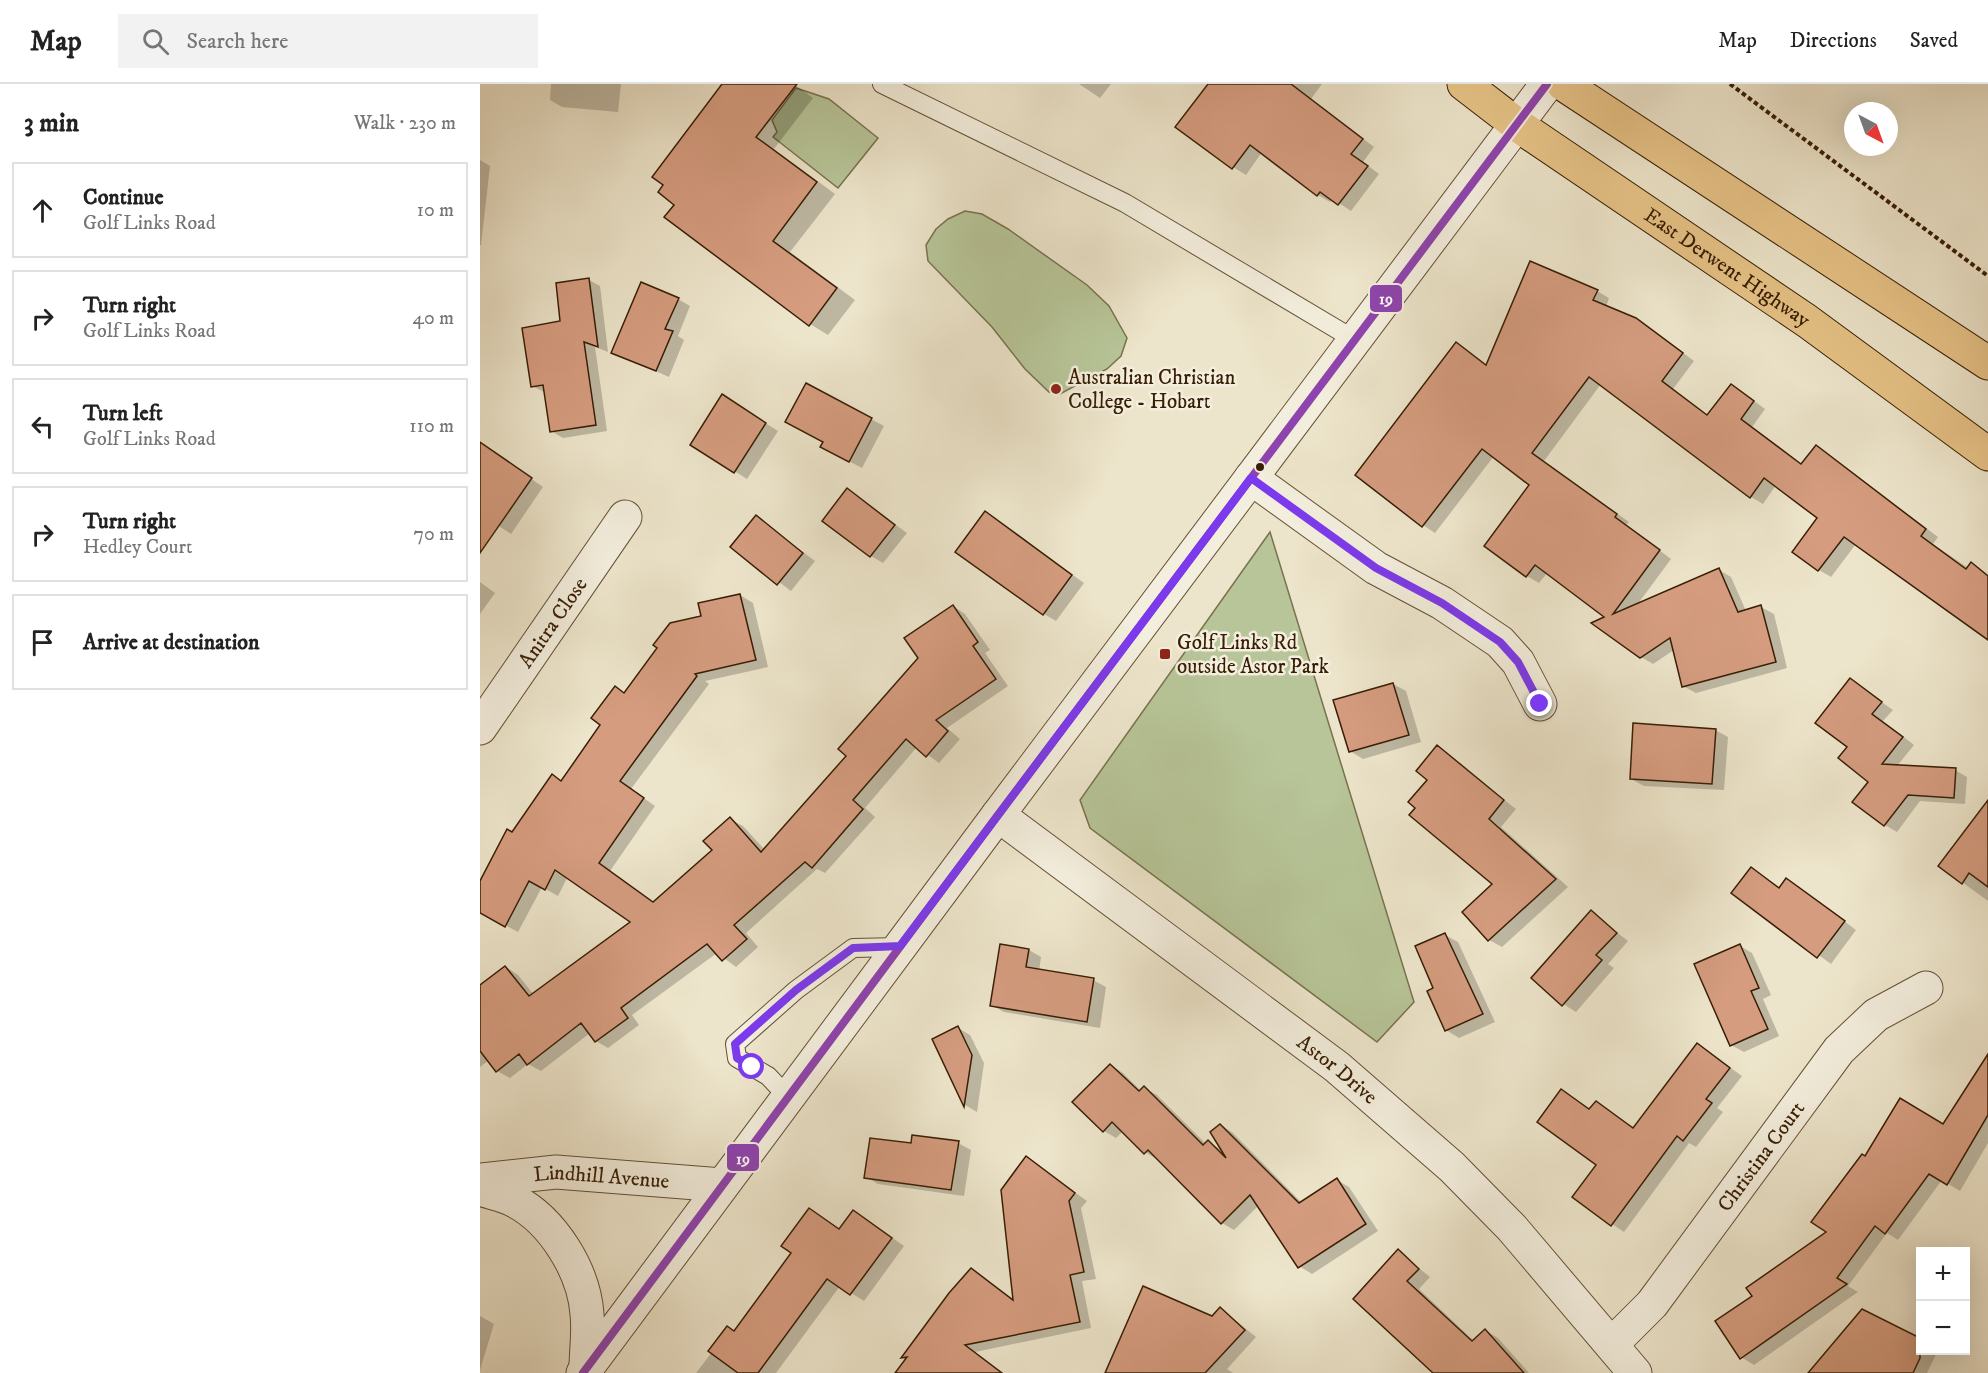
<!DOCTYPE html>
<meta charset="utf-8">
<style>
body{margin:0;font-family:"IM FELL DW Pica",serif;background:#f2f2f2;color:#222}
.controls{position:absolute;right:18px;bottom:18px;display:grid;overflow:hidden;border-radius:0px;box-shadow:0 6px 24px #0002}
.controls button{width:54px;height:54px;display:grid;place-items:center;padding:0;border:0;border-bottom:2px solid #e0e0e0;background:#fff;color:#222;font:30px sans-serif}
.compass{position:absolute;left:1364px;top:18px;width:54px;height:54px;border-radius:50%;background:#fff;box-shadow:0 6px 24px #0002;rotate:139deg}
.stop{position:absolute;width:18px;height:18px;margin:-14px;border:4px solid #7c3aed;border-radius:50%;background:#fff}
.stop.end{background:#7c3aed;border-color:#fff;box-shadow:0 2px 6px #0008}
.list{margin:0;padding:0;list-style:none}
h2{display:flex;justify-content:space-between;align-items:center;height:78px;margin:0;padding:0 24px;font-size:26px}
h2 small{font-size:20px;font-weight:400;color:#767676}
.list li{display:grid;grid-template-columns:39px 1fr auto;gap:18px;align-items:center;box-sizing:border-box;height:96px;margin:0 12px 12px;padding:0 12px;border:2px solid #e0e0e0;border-radius:0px}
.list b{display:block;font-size:22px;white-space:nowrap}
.list p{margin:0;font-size:20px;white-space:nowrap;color:#767676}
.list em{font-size:20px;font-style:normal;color:#767676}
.icon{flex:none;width:33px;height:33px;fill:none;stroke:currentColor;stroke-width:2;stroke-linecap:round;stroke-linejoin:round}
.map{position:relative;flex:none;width:1508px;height:1289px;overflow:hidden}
header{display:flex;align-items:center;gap:36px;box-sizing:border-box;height:84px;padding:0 30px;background:#fff;border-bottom:2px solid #e0e0e0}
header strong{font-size:28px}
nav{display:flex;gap:33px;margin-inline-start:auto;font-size:21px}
.search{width:420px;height:54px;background:#f2f2f2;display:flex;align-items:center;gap:15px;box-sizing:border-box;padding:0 21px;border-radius:0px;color:#767676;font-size:22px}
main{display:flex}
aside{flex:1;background:#fff}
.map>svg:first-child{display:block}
.green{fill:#b7c598;stroke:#78724e;stroke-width:1.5}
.shadow{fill:#0003}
.building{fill:#d59c7f;stroke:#381e04;stroke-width:1.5}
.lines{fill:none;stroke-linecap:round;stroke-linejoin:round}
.service-casing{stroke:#655036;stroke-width:20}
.minor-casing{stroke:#655036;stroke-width:35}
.primary-casing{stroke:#381e04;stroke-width:35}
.path{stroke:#381e04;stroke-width:4;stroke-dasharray:4.5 3;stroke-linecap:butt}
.service{stroke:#f3eedd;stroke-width:18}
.minor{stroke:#f3eedd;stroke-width:33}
.primary{stroke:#e6c286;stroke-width:33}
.bus-1-casing{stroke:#f3eedd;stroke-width:12}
.bus-1{stroke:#8e44ad;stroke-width:8}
.route{stroke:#7c3aed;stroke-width:8}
.poi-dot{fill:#8f2418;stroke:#f3eedd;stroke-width:2}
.bus-dot{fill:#381e04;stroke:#f3eedd;stroke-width:2}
.labels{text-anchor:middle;stroke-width:5;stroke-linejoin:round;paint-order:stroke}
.street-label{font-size:21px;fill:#381e04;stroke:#f3eedd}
.poi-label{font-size:21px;fill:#381e04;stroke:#f3eedd;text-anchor:start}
.line-badge{stroke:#f3eedd;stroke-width:2}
.badge-label{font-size:16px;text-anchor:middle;font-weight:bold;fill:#fff}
</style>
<header>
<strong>Map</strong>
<div class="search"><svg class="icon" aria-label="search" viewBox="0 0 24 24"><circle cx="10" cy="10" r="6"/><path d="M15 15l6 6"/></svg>Search here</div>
<nav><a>Map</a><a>Directions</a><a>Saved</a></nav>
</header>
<main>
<aside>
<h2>3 min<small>Walk · 230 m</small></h2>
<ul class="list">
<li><svg class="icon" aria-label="ahead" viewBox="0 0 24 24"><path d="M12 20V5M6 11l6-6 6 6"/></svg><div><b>Continue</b><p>Golf Links Road</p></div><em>10 m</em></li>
<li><svg class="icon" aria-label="right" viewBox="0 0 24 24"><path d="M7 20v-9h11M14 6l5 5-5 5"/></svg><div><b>Turn right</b><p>Golf Links Road</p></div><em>40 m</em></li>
<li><svg class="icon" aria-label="left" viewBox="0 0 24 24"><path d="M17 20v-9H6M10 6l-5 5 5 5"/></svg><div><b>Turn left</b><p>Golf Links Road</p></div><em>110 m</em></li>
<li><svg class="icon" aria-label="right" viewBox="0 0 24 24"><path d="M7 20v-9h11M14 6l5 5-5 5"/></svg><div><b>Turn right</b><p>Hedley Court</p></div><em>70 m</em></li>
<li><svg class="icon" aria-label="arrive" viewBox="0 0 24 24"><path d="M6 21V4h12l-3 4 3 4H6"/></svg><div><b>Arrive at destination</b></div></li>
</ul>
</aside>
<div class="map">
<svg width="1508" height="1289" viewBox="0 0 1508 1289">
<rect width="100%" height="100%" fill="#ede5cb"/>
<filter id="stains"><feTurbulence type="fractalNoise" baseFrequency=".00333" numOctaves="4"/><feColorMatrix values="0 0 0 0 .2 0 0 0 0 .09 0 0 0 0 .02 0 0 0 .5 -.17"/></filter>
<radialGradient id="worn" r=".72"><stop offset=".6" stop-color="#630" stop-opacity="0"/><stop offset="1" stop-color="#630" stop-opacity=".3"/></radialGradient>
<!-- green -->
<g class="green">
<polygon points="316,4 349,15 398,54 358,104 293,53 297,48 292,36"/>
<polygon points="485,127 502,130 528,145 607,201 629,222 647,254 641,272 627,285 580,310 569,308 545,285 512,243 448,177 446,161 456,145 468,135"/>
<polygon points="790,448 934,918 897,958 610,744 600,716"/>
</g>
<!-- shadow -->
<g class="shadow">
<polygon points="71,0 141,0 138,28 82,23 70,16"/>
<polygon points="244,0 314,0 333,14 294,65 355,110 310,168 375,216 348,251 330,240 196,120"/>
<polygon points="599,0 631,0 620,14"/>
<polygon points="746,0 842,0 831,15 894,63 883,78 899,90 871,127 853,115 850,118 838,111 782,68 766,91 753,83"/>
<polygon points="0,76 10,82 1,161 0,161"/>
<polygon points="109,196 120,202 128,268 115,263 127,347 83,354 71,347 66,309 52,302 82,239"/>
<polygon points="1117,207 1129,214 1126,223 1169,243 1214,277 1193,305 1229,332 1251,302 1263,309 1285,325 1272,343 1322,381 1336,362 1348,370 1458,453 1453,460 1500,492 1376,460 1351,493 1339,486 1340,434 1296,401 1283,420 1271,413 1121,300 1064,377 1149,438 1146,441 1191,475 1157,521 1239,486 1251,493 1266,527 1281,523 1294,530 1307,584 1216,609 1203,602 1194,566 1173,580 1161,573 1127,534 1067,489 1059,499 1047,492 1052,401 1014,372 955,449 943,441 977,260 1007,282"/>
<polygon points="198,215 210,222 198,252 204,256 189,293 133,268"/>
<polygon points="326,301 404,342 382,384 355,370 345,358"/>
<polygon points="255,320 298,347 267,395 212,360"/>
<polygon points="0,359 63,403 31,450 0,430"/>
<polygon points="368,406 427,449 403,479 391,472"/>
<polygon points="506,429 604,499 576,537 564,530"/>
<polygon points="276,433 335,477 311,507 252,463"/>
<polygon points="0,498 15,509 0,530"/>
<polygon points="260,511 273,519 288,583 225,597 229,600 151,705 175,722 130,787 174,819 234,766 250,735 263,742 285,766 368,671 440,574 473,522 485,530 510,566 505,569 528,602 467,644 480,655 459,679 437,663 385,724 395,733 345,789 337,785 266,849 278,863 256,883 237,869 152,931 159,941 128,964 116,957 110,949 61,987 48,980 30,994 17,987 9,976 0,983 0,903 26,883 38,891 54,911 152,838 88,792 78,812 62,803 38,848 0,828 0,800 73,692 82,697 145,610 223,533"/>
<polygon points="1370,596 1413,626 1403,637 1434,661 1417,682 1475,686 1487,693 1485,720 1440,717 1417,748 1405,741 1390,697 1369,663"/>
<polygon points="913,600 926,607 941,658 883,675 870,667"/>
<polygon points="1235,646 1248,653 1244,706 1164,702 1151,695"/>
<polygon points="957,663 1036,725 1021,743 1088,803 1022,863 1009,856 1014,800 937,724"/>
<polygon points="1508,742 1508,817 1460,782"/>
<polygon points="1271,784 1301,804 1307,796 1319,803 1376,846 1351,880 1253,809"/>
<polygon points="1111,828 1148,857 1128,880 1134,884 1096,928 1083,920"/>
<polygon points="965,851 978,858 1015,938 979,954 966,946 949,908 954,904"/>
<polygon points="1260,862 1272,869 1291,911 1283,915 1299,952 1264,968 1251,961"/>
<polygon points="549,866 561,873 559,887 613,896 626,903 620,944 524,928 511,921"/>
<polygon points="478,944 490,951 504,979 497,1028 485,1021 453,956"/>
<polygon points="1218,961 1262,992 1237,1024 1243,1028 1216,1063 1209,1059 1144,1148 1132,1140 1118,1081 1082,1007 1111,1026 1117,1019 1155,1044"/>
<polygon points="631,981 643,989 661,1007 664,1004 677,1011 726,1060 729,1058 743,1067 741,1041 753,1049 822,1119 857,1096 869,1103 898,1147 832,1190 819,1182 779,1121 754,1146 742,1139 678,1076 665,1068 643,1047 636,1054 624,1047"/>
<polygon points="1508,997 1508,1059 1480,1107 1462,1096 1418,1156 1407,1149 1368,1202 1378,1208 1274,1281 1261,1273 1274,1212 1348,1148 1386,1074 1464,1041"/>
<polygon points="478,1059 491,1066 484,1112 398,1100 386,1093 432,1061"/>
<polygon points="547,1074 607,1117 601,1124 616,1195 602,1197 611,1244 495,1268 522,1289 417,1289 427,1276 423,1274 470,1210 492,1186 535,1216"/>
<polygon points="330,1126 360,1146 386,1135 424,1162 384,1217 360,1202 296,1289 216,1289 232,1268 255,1248 313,1168"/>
<polygon points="918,1167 950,1193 939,1205 994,1257 1005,1246 1018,1254 1049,1289 956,1289 875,1214"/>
<polygon points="741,1225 776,1253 747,1285 753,1289 627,1289 733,1234"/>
<polygon points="1382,1227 1440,1255 1440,1266 1458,1266 1447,1289 1434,1289 1425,1285 1422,1289 1330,1289"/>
<polygon points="0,1232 14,1240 0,1286"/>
</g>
<!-- building -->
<g class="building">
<polygon points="242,0 317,0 276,53 337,98 293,157 357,204 329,242 184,133 194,121 178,108 183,101 172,93"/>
<polygon points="728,0 811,0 883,55 871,70 888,82 858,121 840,108 837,112 770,61 752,85 695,43"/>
<polygon points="1050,177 1118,206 1113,216 1156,234 1203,269 1182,297 1227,331 1251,300 1274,317 1261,335 1321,380 1336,361 1446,445 1441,452 1486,485 1491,478 1508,492 1508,556 1364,453 1338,487 1312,468 1337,434 1284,394 1270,414 1109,293 1052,369 1137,430 1135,433 1180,466 1133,530 1239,484 1258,528 1281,521 1296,578 1202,603 1190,554 1160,574 1111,539 1124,533 1055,481 1046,493 1004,462 1049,401 1002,365 942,443 875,391 976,258 1006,281"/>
<polygon points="109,194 118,263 104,258 116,341 70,348 63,301 51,303 42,244 80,237 76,199"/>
<polygon points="161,198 199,214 185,245 193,247 176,287 131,269"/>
<polygon points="326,299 392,334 369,378 340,363 343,358 305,338"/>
<polygon points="242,310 286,339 254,389 210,361"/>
<polygon points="0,358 52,394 0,469"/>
<polygon points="367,404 415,441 390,473 342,437"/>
<polygon points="505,427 592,491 563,531 475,468"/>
<polygon points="276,431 323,469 297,501 250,463"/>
<polygon points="260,510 276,576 215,590 217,592 140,697 164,714 119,779 173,818 232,766 223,757 250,733 281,768 366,672 358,665 438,574 424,554 473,521 498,558 493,562 516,595 456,636 468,647 446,673 426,655 373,716 383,725 332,784 325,778 254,841 267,855 242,877 227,860 141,924 148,934 115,958 101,939 47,981 39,970 16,988 0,967 0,901 25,882 49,912 150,838 75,786 65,806 49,797 25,843 0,829 0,797 27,745 32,748 72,690 81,697 120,641 111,634 135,602 144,609 177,564 173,561 190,539 221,532 218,519"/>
<polygon points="1370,594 1402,618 1392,630 1423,653 1402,680 1476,684 1474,714 1428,711 1404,742 1372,718 1388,698 1358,674 1367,663 1335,639"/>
<polygon points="913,599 929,651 869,668 853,616"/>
<polygon points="1153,639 1236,645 1232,700 1150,695"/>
<polygon points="957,661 1024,716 1009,735 1076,795 1008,857 982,828 1012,800 929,731 935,724 928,718 947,696 936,687"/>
<polygon points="1508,716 1508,803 1489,789 1482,800 1458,782"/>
<polygon points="1271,783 1299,804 1306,794 1365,837 1337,874 1251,809"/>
<polygon points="1111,826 1137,849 1116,871 1122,876 1082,922 1051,894"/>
<polygon points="965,849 1003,930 965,947 947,907 953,904 935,862"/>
<polygon points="520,860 549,865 546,883 614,894 607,938 510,922"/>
<polygon points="1260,860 1279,904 1271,907 1288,945 1250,962 1214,880"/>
<polygon points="478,942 492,971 484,1023 452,955"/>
<polygon points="1217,959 1250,984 1226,1015 1232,1019 1203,1057 1197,1052 1131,1142 1092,1113 1116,1081 1057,1038 1081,1005 1109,1025 1116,1017 1153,1044"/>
<polygon points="1508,970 1508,1031 1467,1101 1449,1090 1405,1150 1395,1142 1357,1194 1367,1200 1260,1275 1235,1237 1272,1212 1266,1204 1346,1148 1331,1138 1382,1070 1385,1072 1420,1014 1463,1040"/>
<polygon points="630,980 659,1007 664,1002 723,1061 728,1056 746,1074 730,1048 740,1040 819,1119 857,1094 886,1140 818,1184 770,1111 741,1140 668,1066 664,1070 632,1038 623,1048 592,1018"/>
<polygon points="432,1051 479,1057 471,1106 384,1094 390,1054 431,1059"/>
<polygon points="546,1072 595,1109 589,1117 604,1188 590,1191 600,1238 485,1261 522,1289 415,1289 427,1273 421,1274 469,1209 491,1184 533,1216 521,1106"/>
<polygon points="329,1124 359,1145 373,1126 412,1154 370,1211 347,1195 278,1289 258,1289 228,1267 247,1242 254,1247 311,1169 301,1162"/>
<polygon points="918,1165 939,1185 927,1197 992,1257 1005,1245 1044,1289 953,1289 873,1215"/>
<polygon points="663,1202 732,1232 740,1223 765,1246 725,1289 625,1289"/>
<polygon points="1382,1225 1440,1254 1440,1274 1433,1289 1328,1289"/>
</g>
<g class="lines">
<defs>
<g id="service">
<polyline points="402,0 645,119 875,256"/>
<polyline points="308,1013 288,992 257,974 255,960 316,906 373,864 420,863"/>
</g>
<g id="minor">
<polyline points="771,394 896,484 962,519 1020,558 1038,578 1060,620"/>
<path id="s1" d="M0,644L145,433"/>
<path id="s2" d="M518,731L857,983L972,1083L1032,1144L1155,1289"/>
<path id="s3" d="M0,1096L76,1088L242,1101"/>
<path d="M0,1105C11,1109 25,1111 35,1117C73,1137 104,1187 107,1230C109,1248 106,1267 106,1285"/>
<path id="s4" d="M1132,1260L1172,1220L1359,966L1396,931L1446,904"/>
<polyline points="103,1289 518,731 1067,0"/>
</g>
<g id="primary">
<path id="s5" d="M984,0L1036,40L1327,237L1508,370"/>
<polyline points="1083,0 1508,279"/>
</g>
</defs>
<!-- service casing -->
<use href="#service" class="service-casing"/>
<!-- minor casing -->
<use href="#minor" class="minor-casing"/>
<!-- primary casing -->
<use href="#primary" class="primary-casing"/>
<!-- path -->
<polyline class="path" points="1250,0 1508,192"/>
<!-- service -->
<use href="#service" class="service"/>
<!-- minor -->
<use href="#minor" class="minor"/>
<!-- primary -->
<use href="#primary" class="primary"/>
<defs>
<polyline id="bus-1" points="103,1289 518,731 1067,0"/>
</defs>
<!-- bus-1 casing -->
<use href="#bus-1" class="bus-1-casing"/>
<!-- bus-1 -->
<use href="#bus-1" class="bus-1"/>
</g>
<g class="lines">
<!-- route -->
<polyline class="route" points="272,983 257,974 255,960 316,906 373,864 420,862 771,394 896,484 962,519 1020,558 1038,578 1060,620"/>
</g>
<!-- markers -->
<g class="poi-dot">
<circle cx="576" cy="305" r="6"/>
<rect x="679" y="564" width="12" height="12" rx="3"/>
</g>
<circle class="bus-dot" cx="780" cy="383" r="5"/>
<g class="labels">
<!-- street labels -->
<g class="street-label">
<text dy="7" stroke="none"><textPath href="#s5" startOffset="321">East Derwent Highway</textPath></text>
<text dy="7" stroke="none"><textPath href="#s1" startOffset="128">Anitra Close</textPath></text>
<text dy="7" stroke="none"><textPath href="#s2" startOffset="424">Astor Drive</textPath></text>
<text dy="7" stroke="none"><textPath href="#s4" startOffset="240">Christina Court</textPath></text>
<text dy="7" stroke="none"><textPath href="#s3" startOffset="122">Lindhill Avenue</textPath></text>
</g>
<!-- poi labels -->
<g class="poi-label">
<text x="588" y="300">Australian Christian<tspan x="588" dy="24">College - Hobart</tspan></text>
<text x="697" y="565">Golf Links Rd<tspan x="697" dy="24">outside Astor Park</tspan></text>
</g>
</g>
<g class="line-badge">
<rect x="889" y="200" width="34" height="29" rx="6" fill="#8e44ad"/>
<rect x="246" y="1059" width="34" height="29" rx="6" fill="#8e44ad"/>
</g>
<g class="badge-label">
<text x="906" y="220">19</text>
<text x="263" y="1080">19</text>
</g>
<rect width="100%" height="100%" filter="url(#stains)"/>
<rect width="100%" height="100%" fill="url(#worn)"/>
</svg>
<div class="controls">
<button>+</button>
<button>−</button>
</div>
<svg class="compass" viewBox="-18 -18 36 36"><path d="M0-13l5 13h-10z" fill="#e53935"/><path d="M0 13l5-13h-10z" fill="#767676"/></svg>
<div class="stop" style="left:272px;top:983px"></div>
<div class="stop end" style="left:1060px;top:620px"></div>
</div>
</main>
